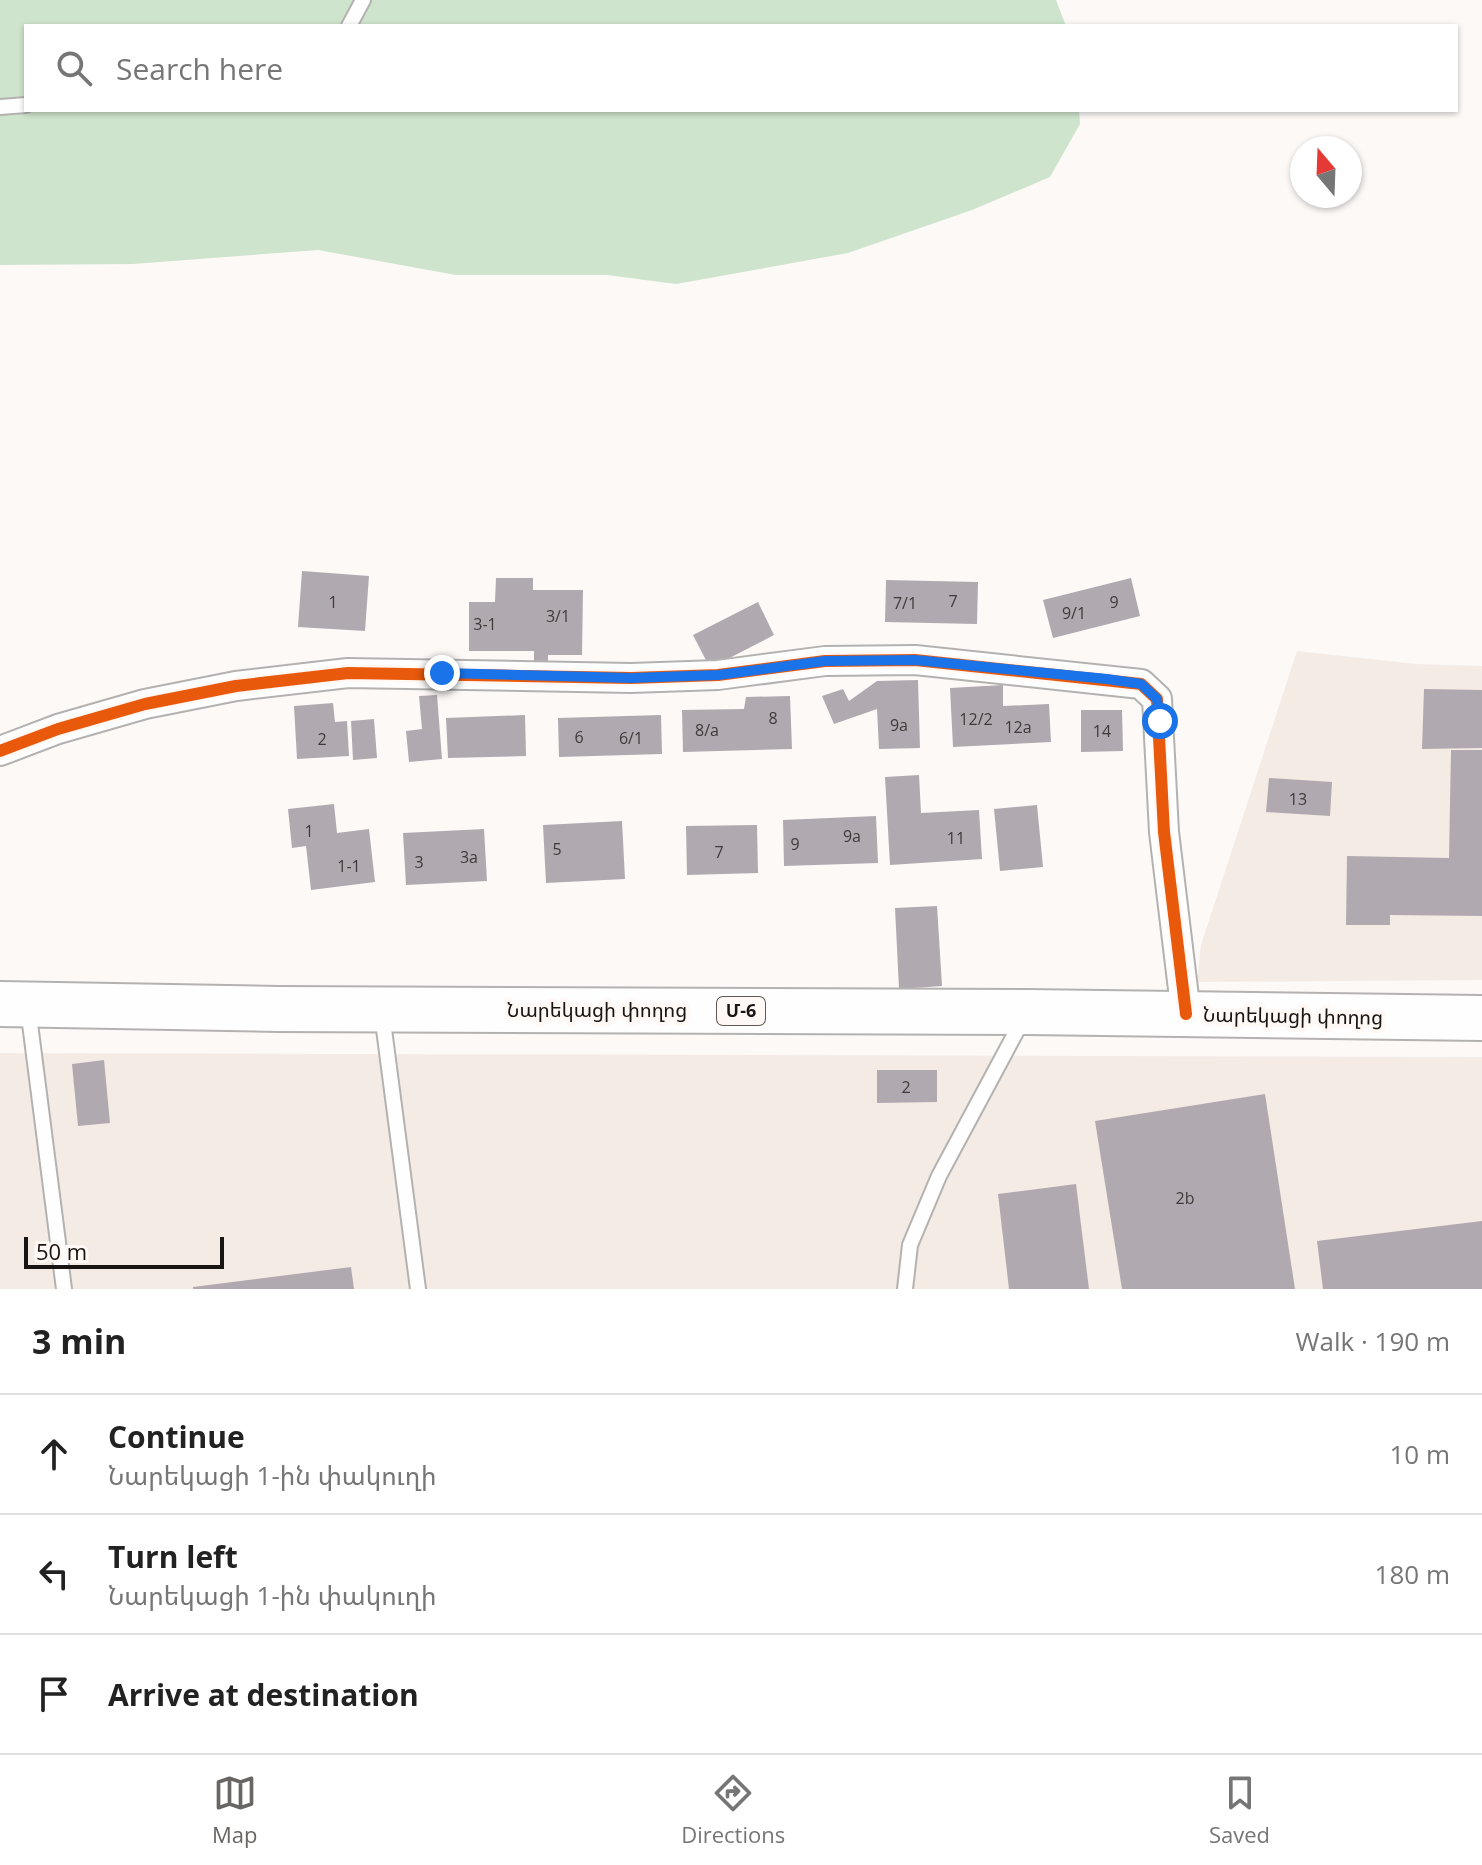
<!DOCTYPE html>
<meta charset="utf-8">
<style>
body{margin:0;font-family:"Open Sans","Noto Sans Armenian",sans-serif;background:#f6f6f6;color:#222}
.compass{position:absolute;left:1290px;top:136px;width:72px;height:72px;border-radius:50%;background:#fff;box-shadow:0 2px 6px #0004;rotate:341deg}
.scale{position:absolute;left:24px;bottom:20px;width:200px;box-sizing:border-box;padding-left:8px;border:4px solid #191513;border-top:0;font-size:22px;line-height:28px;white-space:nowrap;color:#191513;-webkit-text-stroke:6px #fff8f4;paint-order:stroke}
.stop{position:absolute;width:24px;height:24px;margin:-18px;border:6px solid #1a73e8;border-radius:50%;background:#fff}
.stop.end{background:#1a73e8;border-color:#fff;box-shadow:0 2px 8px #0008}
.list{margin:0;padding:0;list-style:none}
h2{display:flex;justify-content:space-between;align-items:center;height:104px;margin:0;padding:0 32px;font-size:34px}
h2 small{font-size:26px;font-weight:400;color:#767676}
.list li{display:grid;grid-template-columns:52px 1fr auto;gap:24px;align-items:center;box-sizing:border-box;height:120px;padding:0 32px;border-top:2px solid #e0e0e0}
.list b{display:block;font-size:30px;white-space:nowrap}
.list p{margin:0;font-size:26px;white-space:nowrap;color:#767676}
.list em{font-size:26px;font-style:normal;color:#767676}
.icon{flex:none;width:44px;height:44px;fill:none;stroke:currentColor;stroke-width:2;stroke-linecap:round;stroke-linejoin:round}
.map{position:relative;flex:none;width:1482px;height:1289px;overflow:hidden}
.search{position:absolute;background:#fff;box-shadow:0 2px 6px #0004;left:24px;right:24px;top:24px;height:88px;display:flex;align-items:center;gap:20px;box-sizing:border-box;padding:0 28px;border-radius:0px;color:#767676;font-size:30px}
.sheet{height:464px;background:#fff}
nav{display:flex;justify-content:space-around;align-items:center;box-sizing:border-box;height:112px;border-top:2px solid #e0e0e0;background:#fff;font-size:22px;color:#767676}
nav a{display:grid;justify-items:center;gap:4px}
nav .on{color:#686563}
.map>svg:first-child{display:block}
.built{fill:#f4ebe5}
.green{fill:#cfe4cd}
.building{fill:#b1a9b0}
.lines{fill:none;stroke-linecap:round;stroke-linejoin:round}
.service-casing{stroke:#b4b2b0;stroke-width:18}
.minor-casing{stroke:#b4b2b0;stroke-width:32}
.trunk-casing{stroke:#b4b2b0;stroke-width:48}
.service{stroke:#fffefe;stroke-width:14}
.minor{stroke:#fffefe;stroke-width:28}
.trunk{stroke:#fffefe;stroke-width:44}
.cycleway-casing{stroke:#fff8f4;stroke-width:17}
.cycleway{stroke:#e8590c;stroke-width:12}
.route{stroke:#1a73e8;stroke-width:10}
.labels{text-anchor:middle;stroke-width:8;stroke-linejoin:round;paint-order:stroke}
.number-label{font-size:16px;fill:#3f3a3a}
.shield{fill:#fff8f4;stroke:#5e5956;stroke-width:2}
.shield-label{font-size:18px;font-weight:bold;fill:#191513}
.street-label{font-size:20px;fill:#191513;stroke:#fff8f4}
</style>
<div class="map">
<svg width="1482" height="1289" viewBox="0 0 1482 1289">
<rect width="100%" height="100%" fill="#fcf9f7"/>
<!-- built -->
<g class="built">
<polygon points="1297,651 1416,664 1482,666 1482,980 1197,982 1201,945"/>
<polygon points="0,1053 1482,1057 1482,1289 0,1289"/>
</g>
<!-- green -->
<polygon class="green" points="0,0 1056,0 1066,26 26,26 26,110 1079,110 1080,124 1050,177 972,210 848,253 676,284 607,275 456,275 318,250 133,264 0,265"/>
<!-- building -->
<g class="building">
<polygon points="302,571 369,576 365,631 298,627"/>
<polygon points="496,578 533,578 533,590 583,590 582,655 548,655 548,671 534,671 534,651 469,651 469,602 495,602"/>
<polygon points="1131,578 1140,616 1053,638 1043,600"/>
<polygon points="886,580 978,582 977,624 885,622"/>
<polygon points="758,602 774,635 710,668 693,635"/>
<polygon points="918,680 920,748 879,749 877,709 834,724 822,696 843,689 849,701 877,681"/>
<polygon points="1003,685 1003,706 1049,704 1051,742 953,747 950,688"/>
<polygon points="1424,689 1482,690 1482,748 1422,749"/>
<polygon points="437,695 442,759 409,762 406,731 422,729 419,696"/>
<polygon points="790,696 792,749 683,752 682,710 744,709 746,697"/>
<polygon points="333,703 335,722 347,721 349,756 297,759 294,706"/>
<polygon points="1081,710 1122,710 1123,751 1081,752"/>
<polygon points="525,715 526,756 448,758 446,718"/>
<polygon points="661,715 662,754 559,757 558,718"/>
<polygon points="374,719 377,758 353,760 351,721"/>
<polygon points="1451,750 1482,750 1482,916 1390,915 1390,925 1346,925 1347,856 1449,858"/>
<polygon points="919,775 921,813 979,810 982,859 890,865 885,777"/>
<polygon points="1269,778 1332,782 1330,816 1266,812"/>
<polygon points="334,804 337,833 369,829 375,882 311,890 306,846 292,848 288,809"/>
<polygon points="1037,805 1043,867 1000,871 994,809"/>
<polygon points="876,816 878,863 784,866 783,820"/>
<polygon points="622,821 625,879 546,883 543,825"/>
<polygon points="757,825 758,873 687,875 686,826"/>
<polygon points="484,829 487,881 406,885 403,833"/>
<polygon points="937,906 942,986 899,989 895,908"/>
<polygon points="104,1060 110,1123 78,1126 72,1064"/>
<polygon points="877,1070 937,1070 937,1102 877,1103"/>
<polygon points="1265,1094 1295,1289 1122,1289 1095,1121"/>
<polygon points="1076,1184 1089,1289 1009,1289 998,1194"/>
<polygon points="1482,1221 1482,1289 1323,1289 1317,1241"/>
<polygon points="351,1267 354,1289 193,1289 193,1287"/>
</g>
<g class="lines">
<defs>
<g id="service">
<polyline points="349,26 363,0"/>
<polyline points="0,107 26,105"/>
<polyline points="28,1008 64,1289"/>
<polyline points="382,1014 418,1289"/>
<polyline points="905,1289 910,1245 939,1176 1023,1019"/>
</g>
<polyline id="minor" points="0,751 58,729 145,704 236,686 348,673 631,678 718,675 825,661 915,660 1141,684 1157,699 1164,832 1186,1014"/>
<polyline id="trunk" points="0,1004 278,1009 1027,1012 1482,1018"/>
</defs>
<!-- service casing -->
<use href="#service" class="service-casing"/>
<!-- minor casing -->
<use href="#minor" class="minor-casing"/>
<!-- trunk casing -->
<use href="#trunk" class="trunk-casing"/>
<!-- service -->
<use href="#service" class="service"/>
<!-- minor -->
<use href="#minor" class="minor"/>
<!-- trunk -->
<use href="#trunk" class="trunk"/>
<defs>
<polyline id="cycleway" points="0,751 58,729 145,704 236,686 348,673 631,678 718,675 825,661 915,660 1141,684 1157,699 1164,832 1186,1014"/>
</defs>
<!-- cycleway casing -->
<use href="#cycleway" class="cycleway-casing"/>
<!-- cycleway -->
<use href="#cycleway" class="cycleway"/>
</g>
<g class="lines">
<!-- route -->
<polyline class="route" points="442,673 631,678 718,675 825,661 915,660 1107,679 1141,684 1157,699 1160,721"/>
</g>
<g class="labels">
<!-- number labels -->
<g class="number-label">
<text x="953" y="607">7</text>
<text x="333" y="608">1</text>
<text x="1114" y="608">9</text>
<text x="905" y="609">7/1</text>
<text x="1074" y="619">9/1</text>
<text x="558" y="622">3/1</text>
<text x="485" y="630">3-1</text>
<text x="773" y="724">8</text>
<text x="976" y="725">12/2</text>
<text x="899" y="731">9a</text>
<text x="1018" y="733">12a</text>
<text x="707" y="736">8/a</text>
<text x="1102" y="737">14</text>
<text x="579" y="743">6</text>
<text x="631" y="744">6/1</text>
<text x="322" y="745">2</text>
<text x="1298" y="805">13</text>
<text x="309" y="837">1</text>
<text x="852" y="842">9a</text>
<text x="956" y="844">11</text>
<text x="795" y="850">9</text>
<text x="557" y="855">5</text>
<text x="719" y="858">7</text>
<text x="469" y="863">3a</text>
<text x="419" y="868">3</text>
<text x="349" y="872">1-1</text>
<text x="906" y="1093">2</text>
<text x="1185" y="1204">2b</text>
</g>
<!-- shield labels -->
<rect class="shield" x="717" y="997" width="48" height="28" rx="6"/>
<g class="shield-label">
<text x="741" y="1017">Մ-6</text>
</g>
<!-- street labels -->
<g class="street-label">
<text x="597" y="1017">Նարեկացի փողոց</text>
<text transform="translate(1293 1016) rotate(1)" y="7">Նարեկացի փողոց</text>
</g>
</g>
</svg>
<svg class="compass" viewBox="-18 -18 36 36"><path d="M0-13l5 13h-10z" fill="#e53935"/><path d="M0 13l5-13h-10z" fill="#767676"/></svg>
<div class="scale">50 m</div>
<div class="stop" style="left:1160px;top:721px"></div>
<div class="stop end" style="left:442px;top:673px"></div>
<div class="search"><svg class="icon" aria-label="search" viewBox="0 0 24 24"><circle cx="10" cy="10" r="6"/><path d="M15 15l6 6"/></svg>Search here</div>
</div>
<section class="sheet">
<h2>3 min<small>Walk · 190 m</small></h2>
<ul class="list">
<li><svg class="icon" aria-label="ahead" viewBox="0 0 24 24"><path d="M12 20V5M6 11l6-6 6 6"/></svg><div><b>Continue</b><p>Նարեկացի 1-ին փակուղի</p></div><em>10 m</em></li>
<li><svg class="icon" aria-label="left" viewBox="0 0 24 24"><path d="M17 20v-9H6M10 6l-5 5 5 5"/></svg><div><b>Turn left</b><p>Նարեկացի 1-ին փակուղի</p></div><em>180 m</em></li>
<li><svg class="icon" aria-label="arrive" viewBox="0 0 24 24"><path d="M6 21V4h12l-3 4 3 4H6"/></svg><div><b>Arrive at destination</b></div></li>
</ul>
</section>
<nav>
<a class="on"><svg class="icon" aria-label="map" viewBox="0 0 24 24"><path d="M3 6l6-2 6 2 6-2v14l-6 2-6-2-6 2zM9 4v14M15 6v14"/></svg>Map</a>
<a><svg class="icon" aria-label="directions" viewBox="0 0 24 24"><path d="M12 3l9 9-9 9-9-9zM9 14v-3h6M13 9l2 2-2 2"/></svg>Directions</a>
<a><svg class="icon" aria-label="saved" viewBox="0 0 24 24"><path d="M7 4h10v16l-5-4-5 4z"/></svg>Saved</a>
</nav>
